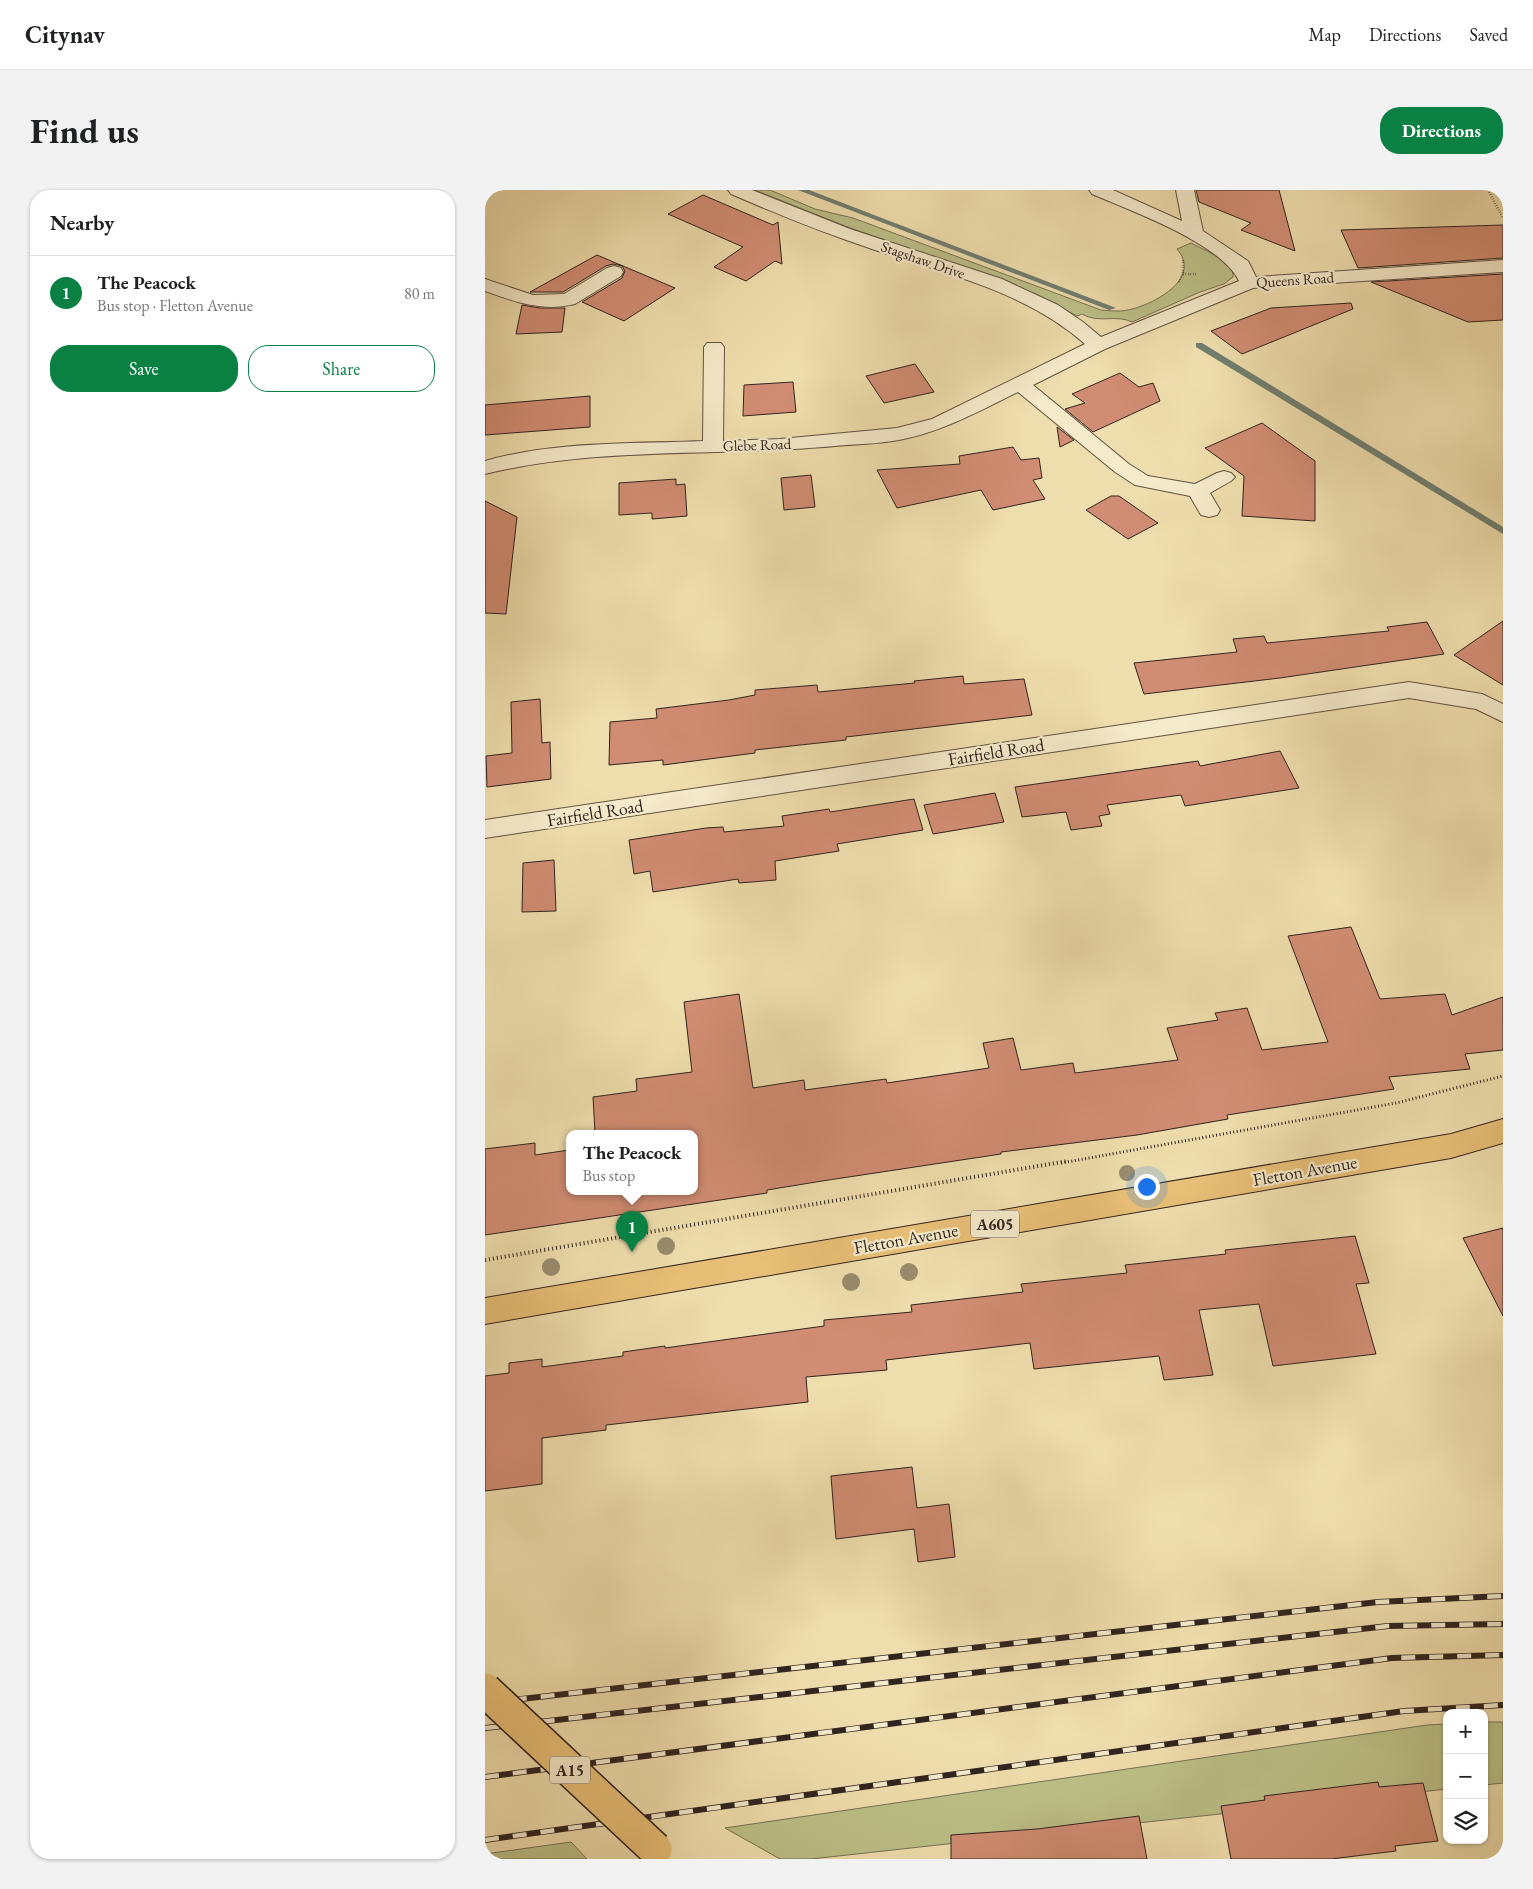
<!DOCTYPE html>
<meta charset="utf-8">
<style>
body{margin:0;font-family:"EB Garamond",serif;background:#f2f2f2;color:#202124}
.controls{position:absolute;right:15px;bottom:15px;display:grid;overflow:hidden;border-radius:10px;box-shadow:0 1px 4px #0004}
.controls button{width:45px;height:45px;display:grid;place-items:center;padding:0;border:0;border-bottom:1px solid #e0e0e0;background:#fff;color:#202124;font:25px sans-serif}
.you{position:absolute;left:661px;top:996px;width:18px;height:18px;margin:-12px;border:4px solid #fff;border-radius:50%;background:#1a73e8;box-shadow:0 0 0 8px #1a73e833}
.badge{display:grid;place-items:center;width:32px;height:32px;border-radius:50%;background:#0b8043;color:#fff;font-size:16px;font-weight:700}
.pin{position:absolute;translate:-50% -41px;filter:drop-shadow(0 1px 2px #0008)}
.pin::after{content:'';position:absolute;top:26px;width:18px;height:15px;background:inherit;clip-path:polygon(0 0,100% 0,50% 100%)}
.popup{position:absolute;left:81px;top:940px;width:132px;height:65px;box-sizing:border-box;display:grid;place-content:center;border-radius:10px;background:#fff;filter:drop-shadow(0 1px 4px #0005);font-size:16px;white-space:nowrap;color:#757577}
.popup b{font-size:19px;color:#202124}
.popup::after{content:'';position:absolute;left:50%;top:100%;margin-left:-10px;border:10px solid transparent;border-top-color:#fff}
.list{margin:0;padding:0;list-style:none}
h2{display:flex;justify-content:space-between;align-items:center;height:65px;margin:0;padding:0 20px;font-size:21px}
h2 small{font-size:16px;font-weight:400;color:#757577}
.list li{display:grid;grid-template-columns:32px 1fr auto;gap:15px;align-items:center;box-sizing:border-box;height:75px;padding:0 20px;border-top:1px solid #e0e0e0}
.list b{display:block;font-size:19px;white-space:nowrap}
.list p{margin:0;font-size:16px;white-space:nowrap;color:#757577}
.list em{font-size:16px;font-style:normal;color:#757577}
.actions{display:flex;gap:10px;padding:15px 20px}
.actions a{flex:1;padding:11px 0;border:1px solid #0b8043;border-radius:20px;text-align:center;font-size:18px;color:#0b8043}
.actions .main{background:#0b8043;color:#fff}
.icon{flex:none;width:28px;height:28px;fill:none;stroke:currentColor;stroke-width:2;stroke-linecap:round;stroke-linejoin:round}
.map{position:relative;flex:none;width:1018px;height:1669px;overflow:hidden;border-radius:20px}
header{display:flex;align-items:center;gap:30px;box-sizing:border-box;height:70px;padding:0 25px;background:#fff;border-bottom:1px solid #e0e0e0}
header strong{font-size:24px}
nav{display:flex;gap:28px;margin-inline-start:auto;font-size:18px}
.intro{display:flex;align-items:center;justify-content:space-between;box-sizing:border-box;height:120px;padding:0 30px}
h1{margin:0;font-size:35px}
.button{padding:12px 22px;border-radius:20px;background:#0b8043;color:#fff;font-size:18px;font-weight:700}
main{display:flex;gap:30px;padding:0 30px}
aside{flex:1;background:#fff;border-radius:20px;box-shadow:0 1px 4px #0004}
.map>svg:first-child{display:block}
.green{fill:#bcc087;stroke:#767252}
.lines{fill:none;stroke-linecap:round;stroke-linejoin:round}
.stream{fill:#707f70;fill-rule:evenodd}
.building{fill:#d18d73;stroke:#30241e}
.minor-casing{stroke:#605242;stroke-width:2}
.major-casing{stroke:#30241e;stroke-width:2}
.path-far2{stroke:#30241e;stroke-width:2.5;stroke-dasharray:0.5 2;stroke-linecap:butt}
.path-far1{stroke:#30241e;stroke-width:3;stroke-dasharray:1 2.5;stroke-linecap:butt}
.path{stroke:#30241e;stroke-width:4;stroke-dasharray:1 3;stroke-linecap:butt}
.minor{fill:#f5eaca;fill-rule:evenodd}
.major{fill:#e8bf76;fill-rule:evenodd}
.rail-casing{stroke:#30241e;stroke-width:6}
.rail{stroke:#f5eaca;stroke-width:4.5;stroke-dasharray:14;stroke-linecap:butt}
.major-bridge-casing{stroke:#30241e;stroke-width:36;stroke-linecap:butt}
.major-bridge{stroke:#e8bf76;stroke-width:33}
.tree{fill:#998d6d}
.labels{text-anchor:middle;stroke-width:4.5;stroke-linejoin:round;paint-order:stroke}
.far-street-label{font-size:15px;fill:#30241e;stroke:#f5eaca}
.shield{fill:#f5eaca;stroke:#6b5f52;stroke-width:1}
.shield-label{font-size:16px;font-weight:bold;fill:#30241e}
.street-label{font-size:18px;fill:#30241e;stroke:#f5eaca}
</style>
<header>
<strong>Citynav</strong>
<nav><a>Map</a><a>Directions</a><a>Saved</a></nav>
</header>
<div class="intro"><h1>Find us</h1><a class="button">Directions</a></div>
<main>
<aside>
<h2>Nearby<small></small></h2>
<ul class="list">
<li><span class="badge">1</span><div><b>The Peacock</b><p>Bus stop · Fletton Avenue</p></div><em>80 m</em></li>
</ul>
<div class="actions"><a class="main">Save</a><a>Share</a></div>
</aside>
<div class="map">
<svg width="1018" height="1669" viewBox="0 0 1018 1669">
<rect width="100%" height="100%" fill="#efdead"/>
<filter id="stains"><feTurbulence type="fractalNoise" baseFrequency=".004" numOctaves="4"/><feColorMatrix values="0 0 0 0 .2 0 0 0 0 .09 0 0 0 0 .02 0 0 0 .5 -.17"/></filter>
<radialGradient id="worn" r=".72"><stop offset=".6" stop-color="#630" stop-opacity="0"/><stop offset="1" stop-color="#630" stop-opacity=".3"/></radialGradient>
<!-- green -->
<g class="green">
<path d="M270,0H285L330,19L368,28L616,120C627,121 637,122 647,119C671,113 717,88 692,59L706,53C717,59 750,72 748,87L739,94L715,102L647,132C631,124 614,134 597,124L592,126L551,104L360,36Z"/>
<polygon points="999,1532 1018,1532 1018,1593 999,1595"/>
<polygon points="962,1534 962,1599 326,1669 295,1669 240,1638 942,1535"/>
<polygon points="86,1652 102,1669 0,1669 0,1664"/>
</g>
<g class="lines">
<!-- stream -->
<g class="stream">
<polygon points="313,0 324,0 631,118 624,120"/>
<polygon points="711,153 717,153 1018,337 1018,344 711,157"/>
</g>
</g>
<!-- building -->
<g class="building">
<polygon points="711,0 794,0 810,61 756,40 766,33 714,12"/>
<polygon points="218,5 288,35 293,32 297,74 290,71 261,91 229,77 258,57 183,24"/>
<polygon points="1018,35 1018,68 873,78 856,40"/>
<polygon points="112,65 190,98 139,131 97,112 137,88 140,81 137,76 128,74 121,76 78,102 45,102"/>
<polygon points="1018,84 1018,130 983,132 886,92"/>
<polygon points="866,113 868,119 757,164 726,141 786,118"/>
<polygon points="37,115 55,118 80,118 77,142 31,144"/>
<polygon points="430,174 449,202 399,213 381,186"/>
<polygon points="635,183 654,197 668,193 675,211 608,242 580,219 600,213 587,204"/>
<polygon points="308,192 311,222 258,226 259,195"/>
<polygon points="105,206 105,237 0,245 0,215"/>
<polygon points="777,233 830,271 830,331 757,326 759,286 720,258"/>
<polygon points="572,237 589,250 575,257"/>
<polygon points="528,257 536,270 554,268 557,288 548,290 560,309 508,320 496,300 412,318 392,280 475,274 474,266"/>
<polygon points="326,285 330,317 299,320 296,288"/>
<polygon points="191,289 191,295 200,294 202,326 167,329 167,323 134,325 134,293"/>
<polygon points="626,306 634,306 673,333 643,349 601,320"/>
<polygon points="0,311 32,327 21,424 0,423"/>
<polygon points="1018,431 1018,495 969,465"/>
<polygon points="942,432 959,464 795,488 659,504 649,473 752,462 748,449 779,446 782,453 904,441 902,437"/>
<polygon points="478,486 479,494 539,489 547,525 361,547 361,550 270,560 270,563 178,575 178,570 124,575 125,532 172,528 171,519 244,510 270,505 270,500 332,495 333,502 430,493 429,491"/>
<polygon points="55,509 57,553 65,552 66,589 2,597 1,566 27,563 26,512"/>
<polygon points="795,561 814,598 700,616 696,605 622,615 625,624 614,626 617,636 586,640 581,622 537,627 530,597 713,571 715,576"/>
<polygon points="510,603 519,632 448,644 439,615"/>
<polygon points="429,609 438,640 352,654 354,661 290,671 291,690 254,693 253,689 168,702 165,681 149,684 144,650 221,638 238,637 239,642 299,636 297,626 344,619 345,622"/>
<polygon points="69,670 71,721 37,722 38,673"/>
<polygon points="866,737 895,809 960,804 967,825 1018,807 1018,860 980,864 985,879 904,887 909,899 742,925 743,929 652,945 516,962 516,964 337,991 282,1000 282,1003 0,1045 0,959 50,953 50,965 84,960 84,1001 210,1001 210,943 110,943 108,907 152,901 151,889 207,882 199,812 254,804 268,898 319,890 320,900 401,889 402,893 504,878 498,853 528,848 536,880 588,873 590,883 693,870 682,838 733,830 730,823 762,818 777,860 843,852 803,746"/>
<polygon points="1018,1038 1018,1126 978,1048"/>
<polygon points="870,1046 884,1093 871,1094 891,1164 788,1176 774,1114 714,1120 728,1185 679,1190 674,1166 549,1179 545,1153 401,1170 402,1180 321,1187 323,1212 121,1235 121,1240 57,1248 57,1294 0,1301 0,1186 24,1183 24,1173 57,1169 57,1177 138,1166 138,1162 180,1156 180,1158 339,1136 339,1130 427,1122 426,1115 538,1102 536,1094 642,1083 640,1075 741,1064 740,1060"/>
<polygon points="427,1277 432,1318 464,1314 470,1367 433,1372 429,1339 351,1349 346,1286"/>
<polygon points="893,1592 894,1597 938,1593 953,1651 910,1656 911,1661 846,1669 746,1669 736,1616 780,1610 779,1606"/>
<polygon points="654,1626 662,1669 466,1669 466,1645 552,1639"/>
</g>
<g class="lines">
<defs>
<g id="minor">
<path d="M243,0H267L365,39L517,89L573,115L598,132L616,147L754,91C736,53 646,21 607,4L604,0H628L697,31L691,0H709L718,41L763,71L771,87L1018,70V82L768,98L620,159L548,195L644,274L663,286L710,294L732,283L739,281L746,283L750,287L746,291L725,303L735,320L732,325L724,327L716,325L705,306L650,295L630,282L533,202C494,221 457,242 414,250C393,254 371,254 350,256C234,267 114,256 0,284V271C70,251 146,254 218,251L219,157L222,153H236L239,157L238,251L295,249L412,238L447,229L600,154C540,101 461,84 387,59C339,43 292,24 246,4Z"/>
<path d="M129,76L136,78L138,82L136,86L90,114C58,122 30,112 0,101V89L48,105L79,104L122,78Z"/>
<polygon points="924,492 997,504 1018,514 1018,532 991,519 924,508 0,648 0,630"/>
</g>
<polygon id="major" points="1018,929 1018,953 966,968 0,1134 0,1108 966,944"/>
</defs>
<!-- minor casing -->
<use href="#minor" class="minor-casing"/>
<!-- major casing -->
<use href="#major" class="major-casing"/>
<!-- path-far2 -->
<g class="path-far2">
<polyline points="1003,0 1018,28"/>
<polyline points="698,84 713,84"/>
<polyline points="694,92 698,84 698,70"/>
</g>
<!-- path-far1 -->
<polyline class="path-far1" points="576,973 911,913 1018,886"/>
<!-- path -->
<polyline class="path" points="0,1070 583,971"/>
<!-- minor -->
<use href="#minor" class="minor"/>
<!-- major -->
<use href="#major" class="major"/>
<defs>
<g id="rail">
<polyline points="0,1513 893,1412 1018,1406"/>
<polyline points="0,1538 903,1436 1018,1434"/>
<polyline points="0,1587 907,1468 1018,1465"/>
<polyline points="0,1650 919,1521 1018,1515"/>
</g>
</defs>
<!-- rail casing -->
<use href="#rail" class="rail-casing"/>
<!-- rail -->
<use href="#rail" class="rail"/>
<defs>
<polyline id="major-bridge" points="0,1500 170,1659"/>
</defs>
<!-- major-bridge casing -->
<use href="#major-bridge" class="major-bridge-casing"/>
<!-- major-bridge -->
<use href="#major-bridge" class="major-bridge"/>
</g>
<!-- trees -->
<g class="tree">
<circle cx="642" cy="983" r="8"/>
<circle cx="181" cy="1056" r="9"/>
<circle cx="66" cy="1077" r="9"/>
<circle cx="424" cy="1082" r="9"/>
<circle cx="366" cy="1092" r="9"/>
</g>
<g class="labels">
<!-- far-street labels -->
<g class="far-street-label">
<text transform="translate(438 70) rotate(19)" y="5">Stagshaw Drive</text>
<text transform="translate(810 90) rotate(-4)" y="5">Queens Road</text>
<text transform="translate(272 255) rotate(-2)" y="5">Glebe Road</text>
</g>
<!-- shield labels -->
<g class="shield">
<rect x="486" y="1020.5" width="48" height="27" rx="4"/>
<rect x="65" y="1566.5" width="40" height="27" rx="4"/>
</g>
<g class="shield-label">
<text x="510" y="1040">A605</text>
<text x="85" y="1586">A15</text>
</g>
<!-- street labels -->
<g class="street-label">
<text transform="translate(511 562) rotate(-9)" y="6">Fairfield Road</text>
<text transform="translate(110 623) rotate(-9)" y="6">Fairfield Road</text>
<text transform="translate(820 981) rotate(-10)" y="6">Fletton Avenue</text>
<text transform="translate(421 1049) rotate(-10)" y="6">Fletton Avenue</text>
</g>
</g>
<rect width="100%" height="100%" filter="url(#stains)"/>
<rect width="100%" height="100%" fill="url(#worn)"/>
</svg>
<div class="controls">
<button>+</button>
<button>−</button>
<button><svg class="icon" aria-label="layers" viewBox="0 0 24 24"><path d="M12 4l9 5-9 5-9-5zM3 14l9 5 9-5"/></svg></button>
</div>
<div class="you"></div>
<div class="pin badge" style="left:147px;top:1062px">1</div>
<div class="popup"><b>The Peacock</b>Bus stop</div>
</div>
</main>
